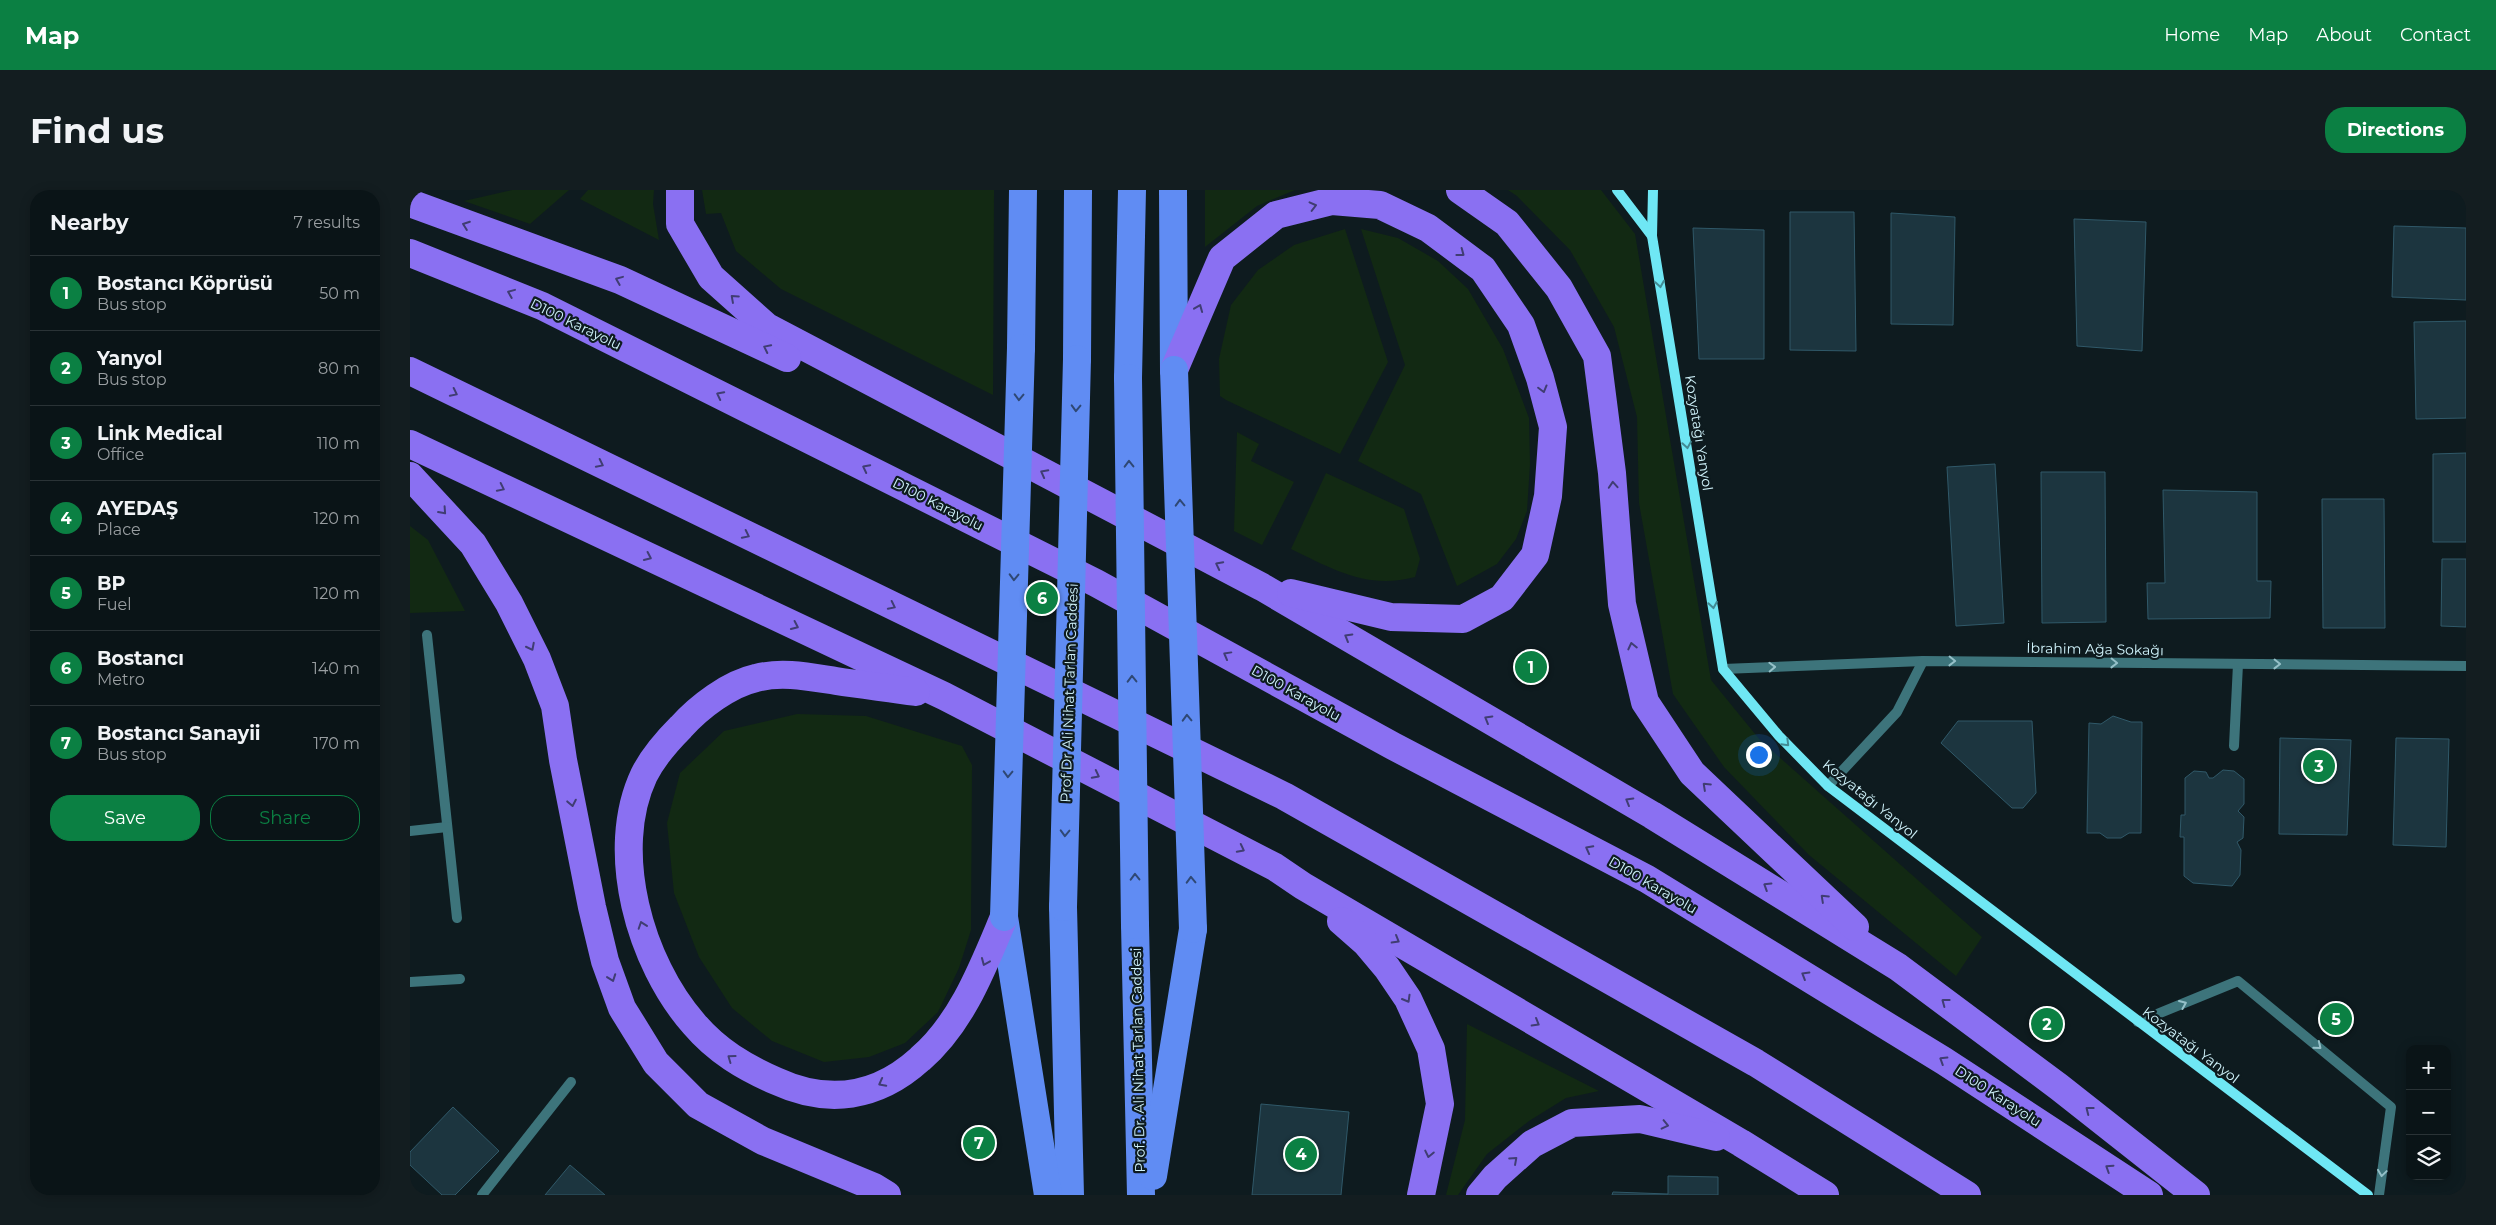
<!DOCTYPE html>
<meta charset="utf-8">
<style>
body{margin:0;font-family:Montserrat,sans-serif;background:#131d20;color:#f1f3f6}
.controls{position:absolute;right:15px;bottom:15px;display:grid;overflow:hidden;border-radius:10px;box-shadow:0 2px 12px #0003}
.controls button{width:45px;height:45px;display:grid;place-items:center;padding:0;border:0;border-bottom:1px solid #2a3336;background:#0a1417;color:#f1f3f6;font:25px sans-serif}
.you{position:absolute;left:1348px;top:564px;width:18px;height:18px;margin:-12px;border:4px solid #fff;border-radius:50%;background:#1a73e8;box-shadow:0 0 0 8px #1a73e833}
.badge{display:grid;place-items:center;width:32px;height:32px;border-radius:50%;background:#0b8043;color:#fff;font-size:16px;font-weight:700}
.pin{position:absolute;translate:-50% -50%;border:2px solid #fff;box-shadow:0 1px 5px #0006}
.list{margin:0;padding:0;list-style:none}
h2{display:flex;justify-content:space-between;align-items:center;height:65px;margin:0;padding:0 20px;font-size:21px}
h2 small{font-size:16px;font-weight:400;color:#999ea1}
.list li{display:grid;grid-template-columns:32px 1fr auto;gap:15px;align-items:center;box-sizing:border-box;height:75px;padding:0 20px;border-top:1px solid #2a3336}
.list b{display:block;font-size:19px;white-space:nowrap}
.list p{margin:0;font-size:16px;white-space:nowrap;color:#999ea1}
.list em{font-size:16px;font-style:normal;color:#999ea1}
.actions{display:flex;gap:10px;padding:15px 20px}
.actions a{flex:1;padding:11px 0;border:1px solid #0b8043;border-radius:20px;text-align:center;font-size:18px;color:#0b8043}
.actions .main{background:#0b8043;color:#fff}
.icon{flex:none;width:28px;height:28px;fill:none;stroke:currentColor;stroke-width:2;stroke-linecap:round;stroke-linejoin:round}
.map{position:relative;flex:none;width:2056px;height:1005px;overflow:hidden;border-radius:20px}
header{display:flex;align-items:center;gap:30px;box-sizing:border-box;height:70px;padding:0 25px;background:#0b8043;color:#fff}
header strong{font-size:24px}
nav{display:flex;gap:28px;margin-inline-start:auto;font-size:18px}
.intro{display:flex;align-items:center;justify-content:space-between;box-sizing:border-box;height:120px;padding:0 30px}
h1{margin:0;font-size:35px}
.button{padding:12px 22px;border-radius:20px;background:#0b8043;color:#fff;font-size:18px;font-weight:700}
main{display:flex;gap:30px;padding:0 30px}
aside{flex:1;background:#0a1417;border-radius:20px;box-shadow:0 2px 12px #0003}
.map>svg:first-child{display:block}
.green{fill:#122913}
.building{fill:#1c353f;stroke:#305969}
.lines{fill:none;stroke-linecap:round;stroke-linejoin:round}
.service{stroke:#3d747b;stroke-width:10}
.minor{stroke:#3d747b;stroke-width:10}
.secondary{stroke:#6fe7f4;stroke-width:10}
.primary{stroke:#608cf3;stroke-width:28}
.trunk{stroke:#8a70f2;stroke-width:28}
.primary-bridge{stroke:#608cf3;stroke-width:28}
.oneway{stroke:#403d73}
.oneway2{stroke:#438b94}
.oneway3{stroke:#2f4874}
.oneway4{stroke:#95c0c8}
.labels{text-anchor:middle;stroke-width:4.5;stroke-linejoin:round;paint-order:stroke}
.street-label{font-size:14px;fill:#d0f3fb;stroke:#0e1b1f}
</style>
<header>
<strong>Map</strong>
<nav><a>Home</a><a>Map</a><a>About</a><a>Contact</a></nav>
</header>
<div class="intro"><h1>Find us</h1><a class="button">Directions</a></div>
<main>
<aside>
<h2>Nearby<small>7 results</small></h2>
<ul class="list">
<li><span class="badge">1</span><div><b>Bostancı Köprüsü</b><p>Bus stop</p></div><em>50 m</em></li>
<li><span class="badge">2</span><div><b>Yanyol</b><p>Bus stop</p></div><em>80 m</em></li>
<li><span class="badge">3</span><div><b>Link Medical</b><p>Office</p></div><em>110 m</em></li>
<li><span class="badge">4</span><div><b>AYEDAŞ</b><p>Place</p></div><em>120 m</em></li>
<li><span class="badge">5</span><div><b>BP</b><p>Fuel</p></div><em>120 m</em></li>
<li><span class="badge">6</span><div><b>Bostancı</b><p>Metro</p></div><em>140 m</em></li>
<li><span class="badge">7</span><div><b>Bostancı Sanayii</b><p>Bus stop</p></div><em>170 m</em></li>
</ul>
<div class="actions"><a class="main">Save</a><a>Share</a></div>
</aside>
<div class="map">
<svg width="2056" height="1005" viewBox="0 0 2056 1005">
<rect width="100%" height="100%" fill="#0e1b1f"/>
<!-- green -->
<g class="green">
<polygon points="102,0 159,0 120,34 54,11"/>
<polygon points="178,0 244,0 243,14 249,50 170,9"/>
<polygon points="292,0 584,0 583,205 371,99 326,61 311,23 296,24"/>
<polygon points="795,0 885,0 847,16 795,57"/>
<polygon points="1098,0 1191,0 1225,44 1301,490 1350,550 1572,747 1546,786 1399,665 1314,577 1263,504 1229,313 1227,227 1204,137 1160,60 1107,6"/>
<polygon points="935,39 978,172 930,264 816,210 810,206 809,169 821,115 848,80 884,55"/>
<polygon points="951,39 988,48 1028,71 1058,99 1093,159 1119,228 1120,274 1117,321 1106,349 1087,374 1047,396 1011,304 948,271 995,175"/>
<polygon points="827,242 849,254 841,271 884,292 852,355 824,341"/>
<path d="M916,283L994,319L1010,369L1005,387C957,400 923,379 881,359Z"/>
<polygon points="0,336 18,350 55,421 0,423"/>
<polygon points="387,524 456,526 552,556 562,575 561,740 549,778 528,822 495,853 459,867 414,872 362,851 322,818 289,767 264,703 257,633 270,583 314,541"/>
<polygon points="1057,834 1189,901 1156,908 1119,931 1077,964 1048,1005 1036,1005 1055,930"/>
</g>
<!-- building -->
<g class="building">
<polygon points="1380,22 1444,22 1446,161 1380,160"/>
<polygon points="1481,23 1545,27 1543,135 1481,134"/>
<polygon points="1664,29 1736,32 1732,161 1667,156"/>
<polygon points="1984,36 2056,38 2056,110 1982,107"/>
<polygon points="1283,38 1354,40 1354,169 1289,169"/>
<polygon points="2056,131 2056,228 2006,229 2004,132"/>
<polygon points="2056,263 2056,352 2023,352 2023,264"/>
<polygon points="1585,274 1594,433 1546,436 1537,277"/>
<polygon points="1631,282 1695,282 1696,432 1632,433"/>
<polygon points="1753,300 1847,302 1847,391 1861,391 1860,428 1738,429 1737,393 1755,393"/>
<polygon points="1912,309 1974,309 1975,438 1913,438"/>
<polygon points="2032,369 2056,369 2056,437 2031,436"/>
<polygon points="1703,526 1721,532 1732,532 1731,643 1719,643 1711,648 1697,648 1690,643 1677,643 1679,533 1691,534"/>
<polygon points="1548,531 1622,531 1626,603 1613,618 1602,618 1531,553"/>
<polygon points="1870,548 1941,550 1937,645 1869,644"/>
<polygon points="1986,548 2039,549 2036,657 1983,655"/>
<polygon points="1813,580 1824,581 1834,589 1834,614 1828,621 1834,627 1833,648 1827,652 1831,660 1830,685 1822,696 1783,693 1774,686 1774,647 1770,647 1771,625 1775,625 1775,588 1784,581 1796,582 1799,588 1803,588"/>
<polygon points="851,914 939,922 931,1005 842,1005"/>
<polygon points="43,917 89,961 45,1005 32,1005 0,975 0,962"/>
<polygon points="160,975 195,1005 135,1005"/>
<polygon points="1258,986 1308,987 1308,1005 1202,1005 1203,1002 1258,1004"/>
</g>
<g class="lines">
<!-- service -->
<g class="service">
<polyline points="17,445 47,728"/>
<polyline points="1824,556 1828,474"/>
<polyline points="0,641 37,637"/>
<polyline points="0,792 50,789"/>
<polyline points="1728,832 1828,791 1981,917 1969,1005"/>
<polyline points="72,1005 161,892"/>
</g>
<!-- minor -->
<g class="minor">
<polyline points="1313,479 1513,471 2056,476"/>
<polyline points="1418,596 1487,522 1513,471"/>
</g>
<!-- secondary -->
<g class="secondary">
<polyline points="1207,0 1242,46"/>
<polyline points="1243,0 1242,46 1313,479 1369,546 1418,596 1958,1005"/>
</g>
<!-- primary -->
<g class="primary">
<polyline points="763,0 764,180"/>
<polyline points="611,158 613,0"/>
<polyline points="667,169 668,0"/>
<polyline points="718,188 722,0"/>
<polyline points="653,717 660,1005"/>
<polyline points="594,727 638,1005"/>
<polyline points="725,735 731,1005"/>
<polyline points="743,986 783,739"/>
</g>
<!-- trunk -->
<g class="trunk">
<polyline points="270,0 270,34 301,87 357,137 852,397 1242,625 1488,777 1649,897 1786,1005"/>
<polyline points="1050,0 1097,33 1149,98 1187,166 1202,283 1212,414 1235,512 1282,583 1445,737"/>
<polyline points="0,13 210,90 377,168"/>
<polyline points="0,63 132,116 686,393 983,556 1237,689 1534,871 1739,1005"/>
<polyline points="764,180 812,68 866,25 922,11 970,15 1018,38 1073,79 1111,135 1130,188 1143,237 1138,306 1125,365 1092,408 1053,429 981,427 881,403"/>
<polyline points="0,181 874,606 1346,873 1557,1005"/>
<polyline points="0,254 534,506 865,677 893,696 1331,953 1415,1005"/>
<polyline points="0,286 63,354 99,413 127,469 145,516 153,570 182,717 195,771 212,818 246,873 288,915 353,951 464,997 477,1005"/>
<path d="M506,502C479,498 452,495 426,491C400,487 372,481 346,488C319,494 289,517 271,537C257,551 243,567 234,585C198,661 230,773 284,834C307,861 334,877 366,891C418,915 467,908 510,869C552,833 573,777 594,727"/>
<polyline points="931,731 956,753 977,778 998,809 1021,859 1030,914 1011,1005"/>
<polyline points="1070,1005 1085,987 1122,954 1162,933 1230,929 1306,947"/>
</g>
<!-- primary-bridge -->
<g class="primary-bridge">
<polyline points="764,180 783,739"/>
<polyline points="718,188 725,735"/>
<polyline points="653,717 667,169"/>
<polyline points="594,727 611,158"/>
</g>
</g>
<!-- one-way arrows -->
<defs><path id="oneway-chevron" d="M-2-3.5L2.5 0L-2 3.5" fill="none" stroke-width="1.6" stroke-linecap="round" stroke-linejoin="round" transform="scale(1.25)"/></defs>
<g class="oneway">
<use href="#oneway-chevron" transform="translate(903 16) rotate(-14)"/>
<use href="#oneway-chevron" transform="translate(56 35) rotate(-160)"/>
<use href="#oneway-chevron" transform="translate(1051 63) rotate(37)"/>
<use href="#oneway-chevron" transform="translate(209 90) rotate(-158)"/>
<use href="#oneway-chevron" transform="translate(101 103) rotate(-158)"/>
<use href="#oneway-chevron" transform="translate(324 108) rotate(-138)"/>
<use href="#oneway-chevron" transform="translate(789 118) rotate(-68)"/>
<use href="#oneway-chevron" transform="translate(357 158) rotate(-154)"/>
<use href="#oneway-chevron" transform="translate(1133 199) rotate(75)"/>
<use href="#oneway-chevron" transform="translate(44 203) rotate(26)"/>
<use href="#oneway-chevron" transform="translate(310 205) rotate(-153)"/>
<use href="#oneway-chevron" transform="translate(190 274) rotate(26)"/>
<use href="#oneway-chevron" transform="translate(456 278) rotate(-153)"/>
<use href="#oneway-chevron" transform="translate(634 283) rotate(-152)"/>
<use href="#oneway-chevron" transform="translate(1203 295) rotate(-94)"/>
<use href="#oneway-chevron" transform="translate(91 298) rotate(26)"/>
<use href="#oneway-chevron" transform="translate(33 321) rotate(48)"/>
<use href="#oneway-chevron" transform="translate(336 345) rotate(26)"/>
<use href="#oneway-chevron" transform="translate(238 367) rotate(25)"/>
<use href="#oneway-chevron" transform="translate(809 375) rotate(-153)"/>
<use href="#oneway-chevron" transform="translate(482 416) rotate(26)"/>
<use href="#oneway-chevron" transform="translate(385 436) rotate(25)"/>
<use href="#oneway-chevron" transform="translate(938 447) rotate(-150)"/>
<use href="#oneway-chevron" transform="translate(1222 456) rotate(-103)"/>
<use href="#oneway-chevron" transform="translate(121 457) rotate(63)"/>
<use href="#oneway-chevron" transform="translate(817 465) rotate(-151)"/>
<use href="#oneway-chevron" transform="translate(1078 529) rotate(-150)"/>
<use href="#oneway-chevron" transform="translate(686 585) rotate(27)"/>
<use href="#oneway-chevron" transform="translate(1296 596) rotate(-137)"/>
<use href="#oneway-chevron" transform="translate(1219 611) rotate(-150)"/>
<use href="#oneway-chevron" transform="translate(162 613) rotate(79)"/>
<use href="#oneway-chevron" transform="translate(831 659) rotate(27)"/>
<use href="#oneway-chevron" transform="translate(1179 659) rotate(-152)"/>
<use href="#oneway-chevron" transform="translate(1357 696) rotate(-148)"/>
<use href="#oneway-chevron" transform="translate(1414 708) rotate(-137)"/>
<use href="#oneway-chevron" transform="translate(232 735) rotate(-109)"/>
<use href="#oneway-chevron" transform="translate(986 750) rotate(30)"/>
<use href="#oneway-chevron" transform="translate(575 772) rotate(113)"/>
<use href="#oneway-chevron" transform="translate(1395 785) rotate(-149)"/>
<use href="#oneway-chevron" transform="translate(202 788) rotate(70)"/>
<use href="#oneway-chevron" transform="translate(997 809) rotate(60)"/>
<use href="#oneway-chevron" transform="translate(1535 812) rotate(-143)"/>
<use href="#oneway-chevron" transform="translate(1126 833) rotate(30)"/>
<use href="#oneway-chevron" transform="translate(321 868) rotate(-144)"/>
<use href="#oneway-chevron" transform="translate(1533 870) rotate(-148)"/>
<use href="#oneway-chevron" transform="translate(472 893) rotate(152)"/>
<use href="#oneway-chevron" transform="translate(1679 920) rotate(-142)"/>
<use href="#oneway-chevron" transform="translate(1255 935) rotate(13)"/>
<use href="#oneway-chevron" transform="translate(1019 964) rotate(102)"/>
<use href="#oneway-chevron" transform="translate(1104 970) rotate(-42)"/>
<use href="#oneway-chevron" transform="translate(1699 978) rotate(-147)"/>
</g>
<g class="oneway2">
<use href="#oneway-chevron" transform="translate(1250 94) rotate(81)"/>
<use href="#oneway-chevron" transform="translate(1277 255) rotate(81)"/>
<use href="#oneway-chevron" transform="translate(1303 415) rotate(81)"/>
<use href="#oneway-chevron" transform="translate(1376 553) rotate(45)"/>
</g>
<g class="oneway3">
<use href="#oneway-chevron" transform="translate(609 207) rotate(92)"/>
<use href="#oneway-chevron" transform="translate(666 218) rotate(92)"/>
<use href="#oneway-chevron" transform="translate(719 274) rotate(-91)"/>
<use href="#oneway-chevron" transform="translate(770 313) rotate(-92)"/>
<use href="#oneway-chevron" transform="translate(604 387) rotate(92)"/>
<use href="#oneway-chevron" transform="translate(722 489) rotate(-91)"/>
<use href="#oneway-chevron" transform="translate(777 528) rotate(-92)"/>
<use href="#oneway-chevron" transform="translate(598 584) rotate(92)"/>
<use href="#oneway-chevron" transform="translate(655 643) rotate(92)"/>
<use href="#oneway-chevron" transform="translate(725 687) rotate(-91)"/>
<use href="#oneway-chevron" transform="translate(781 690) rotate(-92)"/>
</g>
<g class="oneway4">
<use href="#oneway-chevron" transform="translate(1542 471) rotate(1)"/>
<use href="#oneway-chevron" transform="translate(1704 473) rotate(1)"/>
<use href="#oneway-chevron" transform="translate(1867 474) rotate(1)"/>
<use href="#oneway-chevron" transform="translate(1362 477) rotate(-2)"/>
<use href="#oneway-chevron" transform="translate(1773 814) rotate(-23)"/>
<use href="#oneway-chevron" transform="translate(1908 856) rotate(39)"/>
<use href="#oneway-chevron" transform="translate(1972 983) rotate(98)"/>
</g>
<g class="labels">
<!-- street labels -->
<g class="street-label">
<text transform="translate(166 134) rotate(26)" y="5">D100 Karayolu</text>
<text transform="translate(1289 243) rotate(81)" y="5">Kozyatağı Yanyol</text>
<text transform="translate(528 314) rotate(27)" y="5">D100 Karayolu</text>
<text transform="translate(1685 459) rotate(1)" y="5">İbrahim Ağa Sokağı</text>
<text transform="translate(659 503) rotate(-88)" y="5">Prof Dr Ali Nihat Tarlan Caddesi</text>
<text transform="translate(886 503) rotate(29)" y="5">D100 Karayolu</text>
<text transform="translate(1460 609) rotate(39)" y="5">Kozyatağı Yanyol</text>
<text transform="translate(1243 695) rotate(30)" y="5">D100 Karayolu</text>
<text transform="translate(1781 855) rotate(37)" y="5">Kozyatağı Yanyol</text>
<text transform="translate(728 870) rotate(-91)" y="5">Prof. Dr. Ali Nihat Tarlan Caddesi</text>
<text transform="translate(1588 906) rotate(33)" y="5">D100 Karayolu</text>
</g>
</g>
</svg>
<div class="controls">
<button>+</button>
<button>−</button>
<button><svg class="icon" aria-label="layers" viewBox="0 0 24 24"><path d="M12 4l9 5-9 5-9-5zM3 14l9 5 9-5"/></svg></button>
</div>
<div class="you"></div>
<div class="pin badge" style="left:1121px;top:477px">1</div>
<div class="pin badge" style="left:1637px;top:834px">2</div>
<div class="pin badge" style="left:1909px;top:576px">3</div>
<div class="pin badge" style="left:891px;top:964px">4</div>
<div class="pin badge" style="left:1926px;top:829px">5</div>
<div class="pin badge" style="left:632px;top:408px">6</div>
<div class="pin badge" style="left:569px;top:953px">7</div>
</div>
</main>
